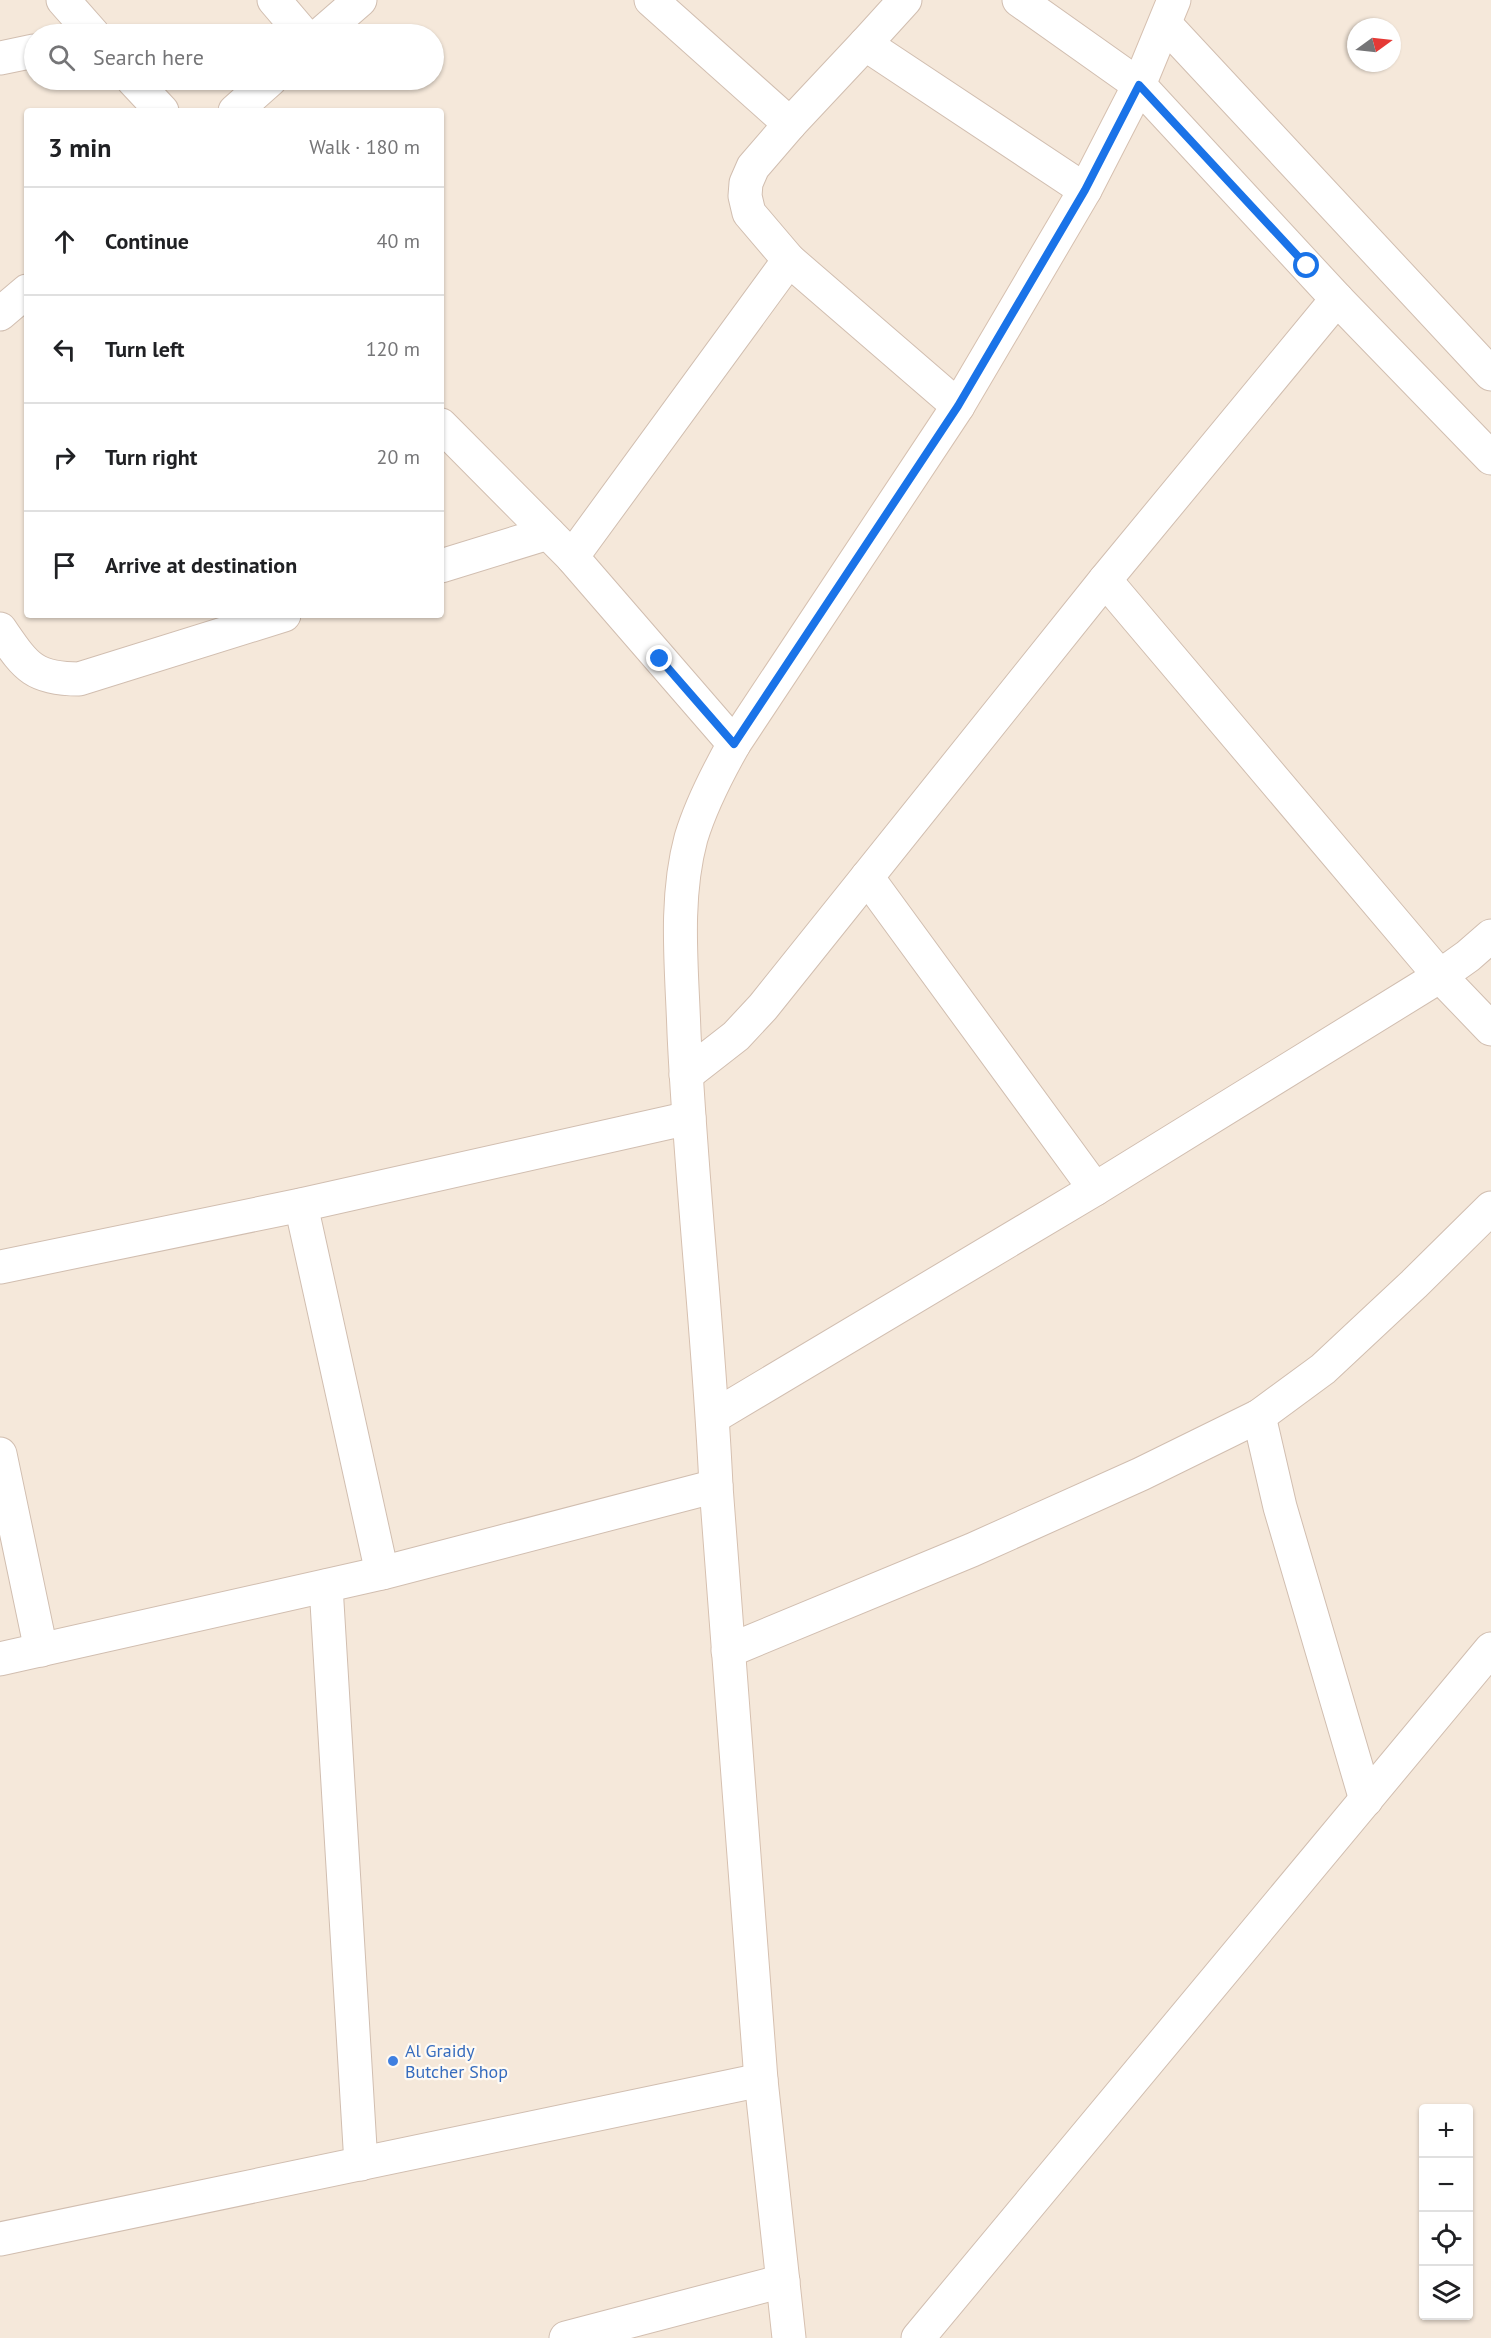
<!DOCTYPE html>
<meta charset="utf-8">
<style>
body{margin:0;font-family:"PT Sans",sans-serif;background:#f2f2f2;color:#202124}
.controls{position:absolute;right:18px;bottom:18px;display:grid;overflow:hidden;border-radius:6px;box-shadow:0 2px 4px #0004}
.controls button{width:54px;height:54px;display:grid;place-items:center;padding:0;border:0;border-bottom:2px solid #e0e0e0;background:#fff;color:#202124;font:30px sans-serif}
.compass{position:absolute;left:1347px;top:18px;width:54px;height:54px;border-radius:50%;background:#fff;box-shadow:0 2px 4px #0004;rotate:75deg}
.stop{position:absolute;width:18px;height:18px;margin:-14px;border:4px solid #1a73e8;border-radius:50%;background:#fff}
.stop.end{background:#1a73e8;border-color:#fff;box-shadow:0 2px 6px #0008}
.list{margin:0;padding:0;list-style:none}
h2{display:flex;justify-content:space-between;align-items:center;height:78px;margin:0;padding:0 24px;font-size:26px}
h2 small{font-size:20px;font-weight:400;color:#757577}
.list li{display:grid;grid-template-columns:39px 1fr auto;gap:18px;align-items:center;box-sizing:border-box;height:108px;padding:0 24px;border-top:2px solid #e0e0e0}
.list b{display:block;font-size:22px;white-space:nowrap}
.list em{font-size:20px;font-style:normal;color:#757577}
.icon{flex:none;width:33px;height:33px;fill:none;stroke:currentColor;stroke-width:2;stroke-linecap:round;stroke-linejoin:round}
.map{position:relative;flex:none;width:1491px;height:2338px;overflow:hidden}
.search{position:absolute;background:#fff;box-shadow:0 2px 4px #0004;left:24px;top:24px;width:420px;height:66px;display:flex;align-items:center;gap:15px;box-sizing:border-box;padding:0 21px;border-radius:33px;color:#757577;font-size:22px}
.panel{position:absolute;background:#fff;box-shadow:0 2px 4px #0004;left:24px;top:108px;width:420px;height:510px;border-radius:6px}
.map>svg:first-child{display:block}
.residential{fill:#f5e8da;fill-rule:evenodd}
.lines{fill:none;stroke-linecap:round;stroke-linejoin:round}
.street-casing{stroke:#d1beb0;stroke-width:35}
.secondary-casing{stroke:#d6c0b0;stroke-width:35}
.street{stroke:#fff;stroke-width:33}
.secondary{stroke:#fff;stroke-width:33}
.route{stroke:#1a73e8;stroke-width:8}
.shop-dot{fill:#3f7fe0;stroke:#fffaf3;stroke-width:2}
.labels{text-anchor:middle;stroke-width:4.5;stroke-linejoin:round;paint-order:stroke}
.shop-label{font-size:18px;fill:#366cbe;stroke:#fffaf3;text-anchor:start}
</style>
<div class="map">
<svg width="1491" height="2338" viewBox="0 0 1491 2338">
<rect width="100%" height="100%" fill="#fdf6ec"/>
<!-- residential -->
<path class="residential" d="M0,0H1491V2338H0ZM1356,27H1392V63H1356ZM34,34H434V80H34ZM27,111H441V615H27ZM1424,2108H1468V2316H1424Z"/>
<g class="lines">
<defs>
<g id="street">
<polyline points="63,0 93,34"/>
<polyline points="274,0 303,34"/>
<polyline points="651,0 790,124"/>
<polyline points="1019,0 1139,85 1337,299 1491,458"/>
<polyline points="1165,24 1491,374"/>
<polyline points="321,34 360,0"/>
<polyline points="865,44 905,0"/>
<polyline points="0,58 34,51"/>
<polyline points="133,80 162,111"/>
<polyline points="235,111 270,80"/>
<polyline points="0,314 27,291"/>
<polyline points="958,406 789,260 749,213 745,196 746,183 753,167 790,124 865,44 1085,190"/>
<polyline points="441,425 572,557 734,744"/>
<polyline points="572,557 789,260"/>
<polyline points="441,566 548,533"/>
<polyline points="1105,580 1440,976 1491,1029"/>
<path d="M0,629C25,665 32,679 79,679L284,615"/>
<polyline points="867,877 1095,1189"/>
<polyline points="686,1075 736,1036 763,1007 1105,580 1337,299"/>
<polyline points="301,1205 382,1573"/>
<polyline points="0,1267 301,1205 689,1118"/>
<polyline points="1259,1416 1280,1507 1366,1800"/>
<polyline points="713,1417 1095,1189 1440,976 1468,956 1491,936"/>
<polyline points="0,1454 41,1650"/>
<polyline points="326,1586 361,2164"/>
<polyline points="728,1651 972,1550 1141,1474 1259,1416 1323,1369 1414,1284 1491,1208"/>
<polyline points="0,1659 382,1573 716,1486"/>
<polyline points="0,2239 761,2080"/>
<polyline points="566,2338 783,2281"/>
<polyline points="918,2338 1491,1649"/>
</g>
<path id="secondary" d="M789,2338L761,2080L716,1486C709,1334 691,1184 684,1033C682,969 674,901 691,838C701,805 717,774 734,744L958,406L1085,190L1139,85L1174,0"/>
</defs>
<!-- street casing -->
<use href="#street" class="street-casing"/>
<!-- secondary casing -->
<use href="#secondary" class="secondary-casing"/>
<!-- street -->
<use href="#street" class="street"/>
<!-- secondary -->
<use href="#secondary" class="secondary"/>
</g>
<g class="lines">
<!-- route -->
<polyline class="route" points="660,659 734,744 958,406 1085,190 1139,85 1307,266"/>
</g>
<!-- markers -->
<circle class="shop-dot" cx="393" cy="2061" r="6"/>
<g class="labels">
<!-- shop labels -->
<g class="shop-label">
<text x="405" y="2057">Al Graidy<tspan x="405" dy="21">Butcher Shop</tspan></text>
</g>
</g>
</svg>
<div class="controls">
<button>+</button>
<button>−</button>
<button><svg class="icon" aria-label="locate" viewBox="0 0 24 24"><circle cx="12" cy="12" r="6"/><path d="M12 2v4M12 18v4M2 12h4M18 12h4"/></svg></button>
<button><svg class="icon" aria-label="layers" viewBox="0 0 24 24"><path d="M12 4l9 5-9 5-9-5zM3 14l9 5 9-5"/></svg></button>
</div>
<svg class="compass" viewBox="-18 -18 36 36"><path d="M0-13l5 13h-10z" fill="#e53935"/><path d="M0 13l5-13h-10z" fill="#757577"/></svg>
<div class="stop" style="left:1307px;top:266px"></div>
<div class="stop end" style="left:660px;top:659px"></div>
<div class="search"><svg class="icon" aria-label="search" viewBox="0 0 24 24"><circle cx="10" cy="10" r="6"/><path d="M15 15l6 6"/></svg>Search here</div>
<section class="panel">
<h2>3 min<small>Walk · 180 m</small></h2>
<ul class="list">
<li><svg class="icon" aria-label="ahead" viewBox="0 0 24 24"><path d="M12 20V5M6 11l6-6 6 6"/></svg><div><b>Continue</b></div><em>40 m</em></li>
<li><svg class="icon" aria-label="left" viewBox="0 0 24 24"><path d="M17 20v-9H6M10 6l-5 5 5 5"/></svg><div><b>Turn left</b></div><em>120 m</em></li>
<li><svg class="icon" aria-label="right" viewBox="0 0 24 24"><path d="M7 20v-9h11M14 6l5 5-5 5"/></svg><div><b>Turn right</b></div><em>20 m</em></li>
<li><svg class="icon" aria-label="arrive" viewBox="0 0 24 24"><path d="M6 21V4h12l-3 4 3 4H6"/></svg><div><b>Arrive at destination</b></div></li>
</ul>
</section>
</div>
